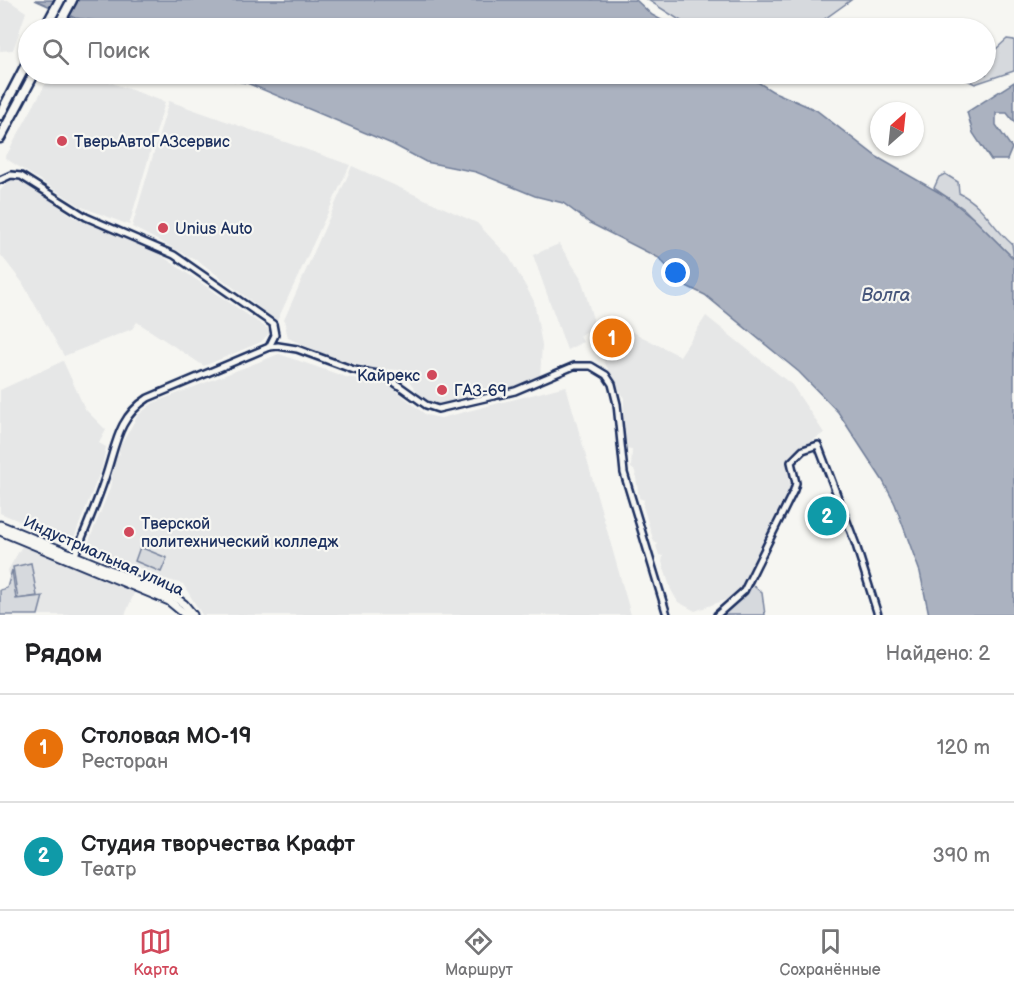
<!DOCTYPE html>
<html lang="ru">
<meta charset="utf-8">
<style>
body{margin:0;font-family:"Balsamiq Sans",sans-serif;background:#f6f6f6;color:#202124}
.compass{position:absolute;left:870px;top:102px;width:54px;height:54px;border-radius:50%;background:#fff;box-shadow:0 2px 4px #0004;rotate:27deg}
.you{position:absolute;left:676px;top:273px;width:21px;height:21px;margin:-15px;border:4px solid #fff;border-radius:50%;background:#1a73e8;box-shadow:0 0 0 9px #1a73e833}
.badge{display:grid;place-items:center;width:39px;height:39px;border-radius:50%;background:#d1495b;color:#fff;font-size:20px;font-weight:700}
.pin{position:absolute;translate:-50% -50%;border:3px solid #fff;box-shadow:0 2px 6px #0006}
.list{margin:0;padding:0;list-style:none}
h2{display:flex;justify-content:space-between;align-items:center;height:78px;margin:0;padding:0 24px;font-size:26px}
h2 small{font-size:20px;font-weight:400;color:#757577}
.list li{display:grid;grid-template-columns:39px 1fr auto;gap:18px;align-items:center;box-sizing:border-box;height:108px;padding:0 24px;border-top:2px solid #e0e0e0}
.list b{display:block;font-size:22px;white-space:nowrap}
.list p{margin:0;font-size:20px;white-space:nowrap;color:#757577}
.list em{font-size:20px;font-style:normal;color:#757577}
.icon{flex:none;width:33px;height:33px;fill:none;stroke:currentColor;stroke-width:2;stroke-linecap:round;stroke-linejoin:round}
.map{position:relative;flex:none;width:1014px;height:615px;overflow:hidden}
.search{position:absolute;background:#fff;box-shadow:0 2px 4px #0004;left:18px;right:18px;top:18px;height:66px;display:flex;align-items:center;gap:15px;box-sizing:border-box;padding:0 21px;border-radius:33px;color:#757577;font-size:22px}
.sheet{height:294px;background:#fff}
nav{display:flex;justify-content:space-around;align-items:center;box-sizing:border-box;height:84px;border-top:2px solid #e0e0e0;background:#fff;font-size:16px;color:#757577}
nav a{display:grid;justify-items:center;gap:3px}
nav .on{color:#d1495b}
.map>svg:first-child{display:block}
.built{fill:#e6e7e7}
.green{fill:#d6d9dd;stroke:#78849e;stroke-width:1.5}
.water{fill:#abb2c0;stroke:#717e99;stroke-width:1.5}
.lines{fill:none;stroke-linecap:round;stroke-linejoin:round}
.minor-casing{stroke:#1b2f5e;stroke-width:10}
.tertiary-casing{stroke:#1b2f5e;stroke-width:11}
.primary-casing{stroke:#1b2f5e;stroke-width:13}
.minor{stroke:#f6f6f2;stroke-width:5}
.tertiary{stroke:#f6f6f2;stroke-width:7}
.primary{stroke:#f6f6f2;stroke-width:8}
.poi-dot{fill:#d1495b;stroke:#f6f6f2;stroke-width:2}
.labels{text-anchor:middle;stroke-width:4.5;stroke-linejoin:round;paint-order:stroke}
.poi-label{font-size:16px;fill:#1b2f5e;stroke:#f6f6f2;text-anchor:start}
.street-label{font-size:16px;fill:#1b2f5e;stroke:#f6f6f2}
.water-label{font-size:18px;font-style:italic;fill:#46567b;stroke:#f6f6f2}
</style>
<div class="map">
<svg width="1014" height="615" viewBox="0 0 1014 615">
<rect width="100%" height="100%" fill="#f6f6f2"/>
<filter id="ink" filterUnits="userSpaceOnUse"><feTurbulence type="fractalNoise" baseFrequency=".0167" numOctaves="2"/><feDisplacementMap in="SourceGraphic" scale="12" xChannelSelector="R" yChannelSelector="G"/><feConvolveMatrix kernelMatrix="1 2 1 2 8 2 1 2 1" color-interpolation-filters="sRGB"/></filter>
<g filter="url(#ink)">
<!-- built -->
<g class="built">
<polygon points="0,0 8,0 26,12 13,50 0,51"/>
<polygon points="51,74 87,74 165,102 129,225 82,207 5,158"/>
<polygon points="169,101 350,165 277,321 200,262 132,227"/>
<polygon points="352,166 477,223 509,257 534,301 542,345 540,379 439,407 421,396 400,370 375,369 327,356 288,338 284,320"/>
<polygon points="10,179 27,184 74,217 146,245 271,331 261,342 204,366 137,322 132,329 64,356 22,282 0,254 0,191"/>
<polygon points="559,244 581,278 595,326 580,336 583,342 567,350 533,255"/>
<polygon points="706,316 792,385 824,433 790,455 786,461 791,490 736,596 695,611 678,602 671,590 662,562 663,556 659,555 656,546 658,544 654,542 643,506 644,500 639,498 635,471 631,468 632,450 624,449 624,398 596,347 611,321 680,356"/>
<polygon points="279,354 346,377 387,383 426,415 441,418 566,386 631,615 202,615 183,584 165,579 87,546 110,488 115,456 120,454 118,450 138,415 153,403"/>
<polygon points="63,361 85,409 106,430 99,443 106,447 102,467 72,543 0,513 0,390"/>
<polygon points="22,546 135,591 125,615 16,615 8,570"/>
</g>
<!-- green -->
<g class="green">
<polygon points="648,0 851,0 812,28 692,28"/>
<polygon points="1007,39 1014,40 1014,71 975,84 965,79 970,74 986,74 986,58"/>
<path d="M945,174L958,182L959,193C985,206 991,226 1012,244L1014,259L964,209L934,188L939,177Z"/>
<polygon points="140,547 167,558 161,572 135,561"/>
<polygon points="31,563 37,596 18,599 13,567"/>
<polygon points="12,570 16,599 43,596 38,615 0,615 0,590 7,588"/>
<polygon points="750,583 762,593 765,615 720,615 739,600"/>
</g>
<!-- water -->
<g class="water">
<polygon points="35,0 636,0 652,15 676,28 111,28 96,21 75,18"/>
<polygon points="202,74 745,74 772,91 816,110 877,157 947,197 973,218 1014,259 1014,615 929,615 920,572 895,504 883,481 838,412 799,372 705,295 684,285 659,258 590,223 563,203 535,196 476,172 426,162 392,144 247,83"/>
<polygon points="1014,82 1014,122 1007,113 996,113 996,125 1012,148 1007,160 991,160 973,133 967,112"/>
</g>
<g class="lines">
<defs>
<g id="minor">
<polyline points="0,180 11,175 21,176 86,217 174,255 273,324 275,335 269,347"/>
<path d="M74,557C85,531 96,505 105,478C116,446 117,418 148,398L269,347L278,346L297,349L354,370L384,375L426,405L438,409L515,391L574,366H591L606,375L612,384L617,404L624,473L667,615"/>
<polyline points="717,615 744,591 794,490 796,483 791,462 803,450 818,445 856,545 878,615"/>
</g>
<g id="tertiary">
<polyline points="0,525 173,596 184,604 193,615"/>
<polyline points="0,531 169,601 186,615"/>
</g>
<g id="primary">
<polyline points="45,28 60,0"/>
<polyline points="57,28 72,0"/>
<polyline points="0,115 28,61"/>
<polyline points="0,138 34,74"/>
</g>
</defs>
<!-- minor casing -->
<use href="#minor" class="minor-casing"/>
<!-- tertiary casing -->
<use href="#tertiary" class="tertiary-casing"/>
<!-- primary casing -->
<use href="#primary" class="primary-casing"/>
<!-- minor -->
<use href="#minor" class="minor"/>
<!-- tertiary -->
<use href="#tertiary" class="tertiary"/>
<!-- primary -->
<use href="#primary" class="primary"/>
</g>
</g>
<!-- markers -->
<g class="poi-dot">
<circle cx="62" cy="141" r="6"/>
<circle cx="163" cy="228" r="6"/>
<circle cx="432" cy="375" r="6"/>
<circle cx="442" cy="390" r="6"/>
<circle cx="129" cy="532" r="6"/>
</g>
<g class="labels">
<!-- poi labels -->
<g class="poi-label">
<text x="74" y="147">ТверьАвтоГАЗсервис</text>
<text x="175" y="234">Unius Auto</text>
<text x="420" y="381" text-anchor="end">Кайрекс</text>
<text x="454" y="396">ГАЗ-69</text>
<text x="141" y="529">Тверской<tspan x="141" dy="18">политехнический колледж</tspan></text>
</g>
<!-- street labels -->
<g class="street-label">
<text transform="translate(104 555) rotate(24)" y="6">Индустриальная улица</text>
</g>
<!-- water labels -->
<g class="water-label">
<text x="886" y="301">Волга</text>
</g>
</g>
</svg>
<svg class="compass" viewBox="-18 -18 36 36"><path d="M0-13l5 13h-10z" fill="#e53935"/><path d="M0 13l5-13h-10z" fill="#757577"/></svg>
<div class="you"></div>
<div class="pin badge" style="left:612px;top:338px;background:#e8710a">1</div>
<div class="pin badge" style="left:827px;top:516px;background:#0f9aa8">2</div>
<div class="search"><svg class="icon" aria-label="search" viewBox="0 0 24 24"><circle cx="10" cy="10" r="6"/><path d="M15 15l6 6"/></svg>Поиск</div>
</div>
<section class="sheet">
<h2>Рядом<small>Найдено: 2</small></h2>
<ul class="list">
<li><span class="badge" style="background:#e8710a">1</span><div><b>Столовая МО-19</b><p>Ресторан</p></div><em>120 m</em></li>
<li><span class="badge" style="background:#0f9aa8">2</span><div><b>Студия творчества Крафт</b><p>Театр</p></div><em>390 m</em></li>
</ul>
</section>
<nav>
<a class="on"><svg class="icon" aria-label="map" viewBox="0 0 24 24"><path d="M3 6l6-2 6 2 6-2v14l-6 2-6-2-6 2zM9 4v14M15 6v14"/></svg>Карта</a>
<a><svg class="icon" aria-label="directions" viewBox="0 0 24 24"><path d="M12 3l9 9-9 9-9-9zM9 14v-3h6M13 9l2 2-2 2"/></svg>Маршрут</a>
<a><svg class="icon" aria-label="saved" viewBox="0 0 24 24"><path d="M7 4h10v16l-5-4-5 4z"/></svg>Сохранённые</a>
</nav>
